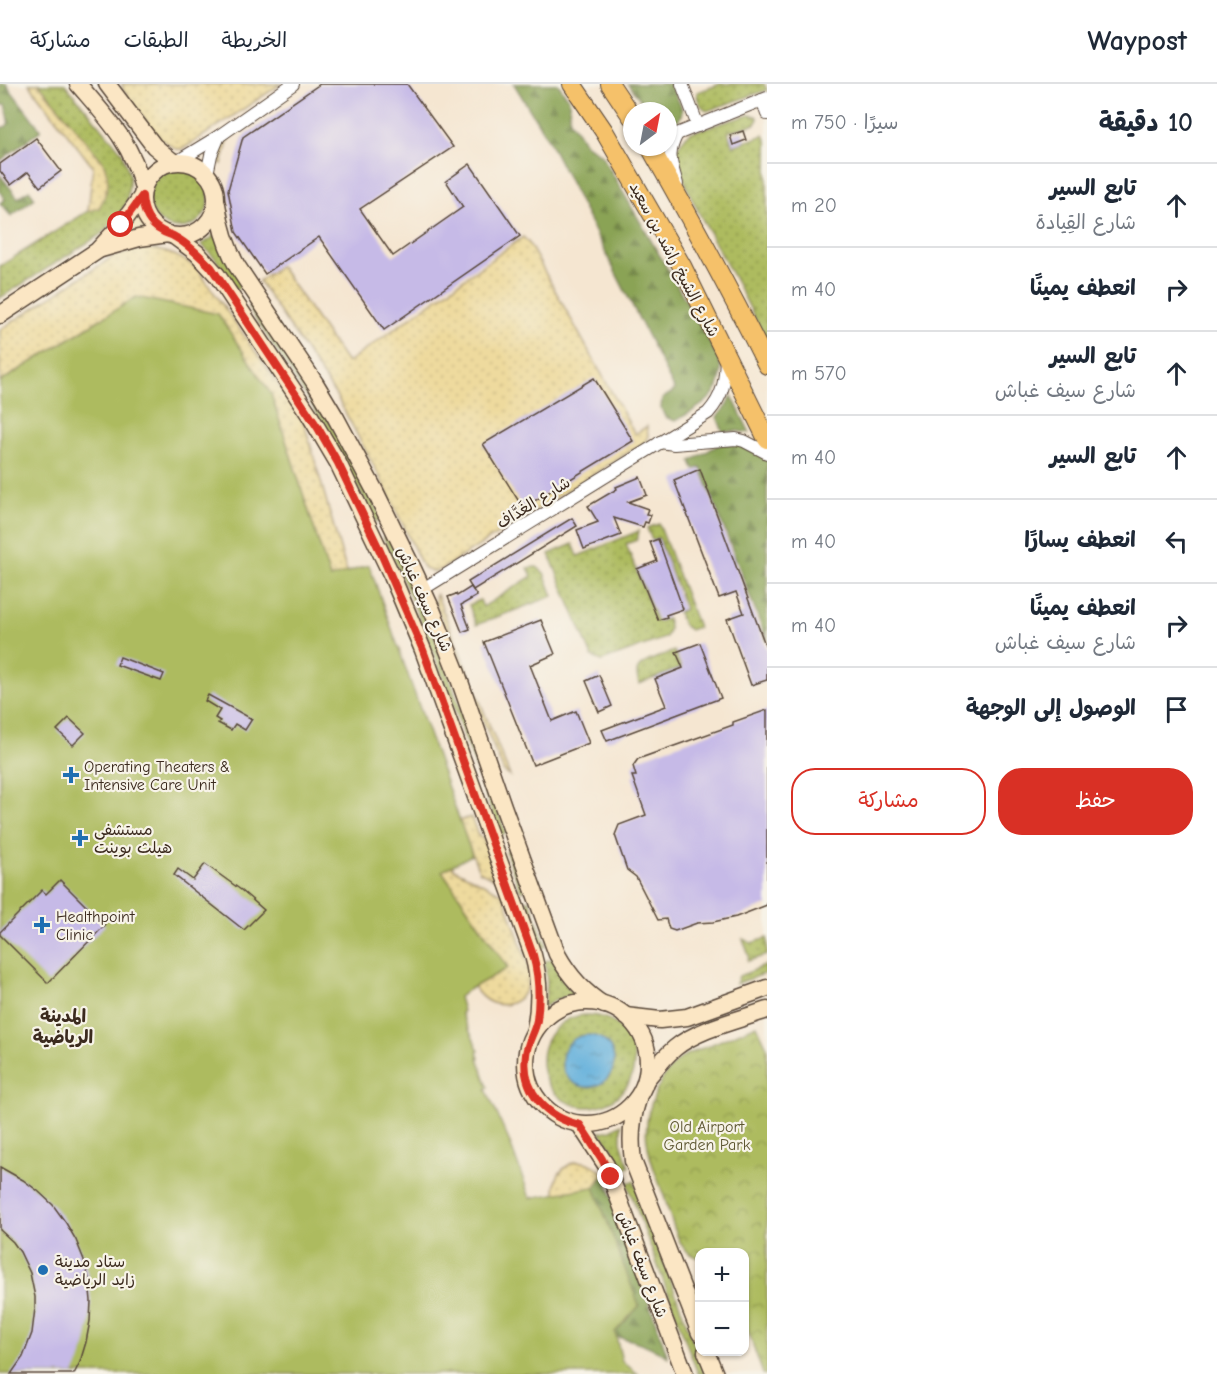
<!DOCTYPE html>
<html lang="ar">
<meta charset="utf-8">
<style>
body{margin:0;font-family:"Comic Neue","Playpen Sans Arabic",sans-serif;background:#f2f2f3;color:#1f2937;direction:rtl}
.controls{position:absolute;right:18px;bottom:18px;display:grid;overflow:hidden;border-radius:12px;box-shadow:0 2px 4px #0004}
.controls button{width:54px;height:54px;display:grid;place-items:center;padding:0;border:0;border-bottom:2px solid #e0e1e3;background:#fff;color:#1f2937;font:30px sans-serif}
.compass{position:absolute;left:623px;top:18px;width:54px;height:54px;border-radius:50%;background:#fff;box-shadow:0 2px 4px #0004;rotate:32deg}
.stop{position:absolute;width:18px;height:18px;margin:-14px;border:4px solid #d93025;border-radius:50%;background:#fff}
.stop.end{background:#d93025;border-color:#fff;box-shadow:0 2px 6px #0008}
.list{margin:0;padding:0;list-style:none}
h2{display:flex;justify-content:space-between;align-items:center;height:78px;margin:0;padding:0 24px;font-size:26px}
h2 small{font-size:20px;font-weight:400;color:#747a83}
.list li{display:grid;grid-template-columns:39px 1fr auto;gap:18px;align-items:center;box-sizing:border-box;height:84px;padding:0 24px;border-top:2px solid #e0e1e3}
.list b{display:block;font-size:22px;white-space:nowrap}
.list p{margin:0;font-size:20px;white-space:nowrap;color:#747a83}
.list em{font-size:20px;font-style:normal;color:#747a83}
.actions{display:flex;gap:12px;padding:18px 24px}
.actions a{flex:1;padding:14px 0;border:2px solid #d93025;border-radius:24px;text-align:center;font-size:21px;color:#d93025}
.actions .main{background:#d93025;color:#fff}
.icon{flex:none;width:33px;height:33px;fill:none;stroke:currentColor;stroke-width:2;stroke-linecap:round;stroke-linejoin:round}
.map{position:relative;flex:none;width:767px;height:1290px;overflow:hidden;direction:ltr}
header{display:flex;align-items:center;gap:36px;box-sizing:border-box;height:84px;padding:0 30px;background:#fff;border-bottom:2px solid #e0e1e3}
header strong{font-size:28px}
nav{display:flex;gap:33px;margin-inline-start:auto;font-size:21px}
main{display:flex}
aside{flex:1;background:#fff}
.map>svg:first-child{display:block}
.grass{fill:url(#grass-dots);stroke:#74723e;stroke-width:1.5}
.forest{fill:url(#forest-firs);stroke:#62663a;stroke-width:1.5}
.sand{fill:url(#sand-dots);stroke:#94825e;stroke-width:1.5}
.park{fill:url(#park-crowns);stroke:#74723e;stroke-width:1.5}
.pitch{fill:#adbb5e;stroke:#74723e;stroke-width:1.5}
.water{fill:url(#water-ripples);stroke:#4e6c7c;stroke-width:1.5}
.building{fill:#c6bae7}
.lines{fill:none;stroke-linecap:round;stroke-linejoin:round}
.street-casing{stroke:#574639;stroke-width:14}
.secondary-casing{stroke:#574639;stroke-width:19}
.primary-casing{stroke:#574639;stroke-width:20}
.street{stroke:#fff;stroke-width:12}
.secondary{stroke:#fbe6c4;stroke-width:16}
.primary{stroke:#f5c16b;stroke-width:18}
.route{stroke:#d93025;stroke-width:8}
.poi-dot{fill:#1f6fb2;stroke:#f7f3e8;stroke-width:2}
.labels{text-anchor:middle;stroke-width:4.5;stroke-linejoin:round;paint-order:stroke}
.street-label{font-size:16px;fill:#3b2a1e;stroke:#f7f3e8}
.poi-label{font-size:16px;fill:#3b2a1e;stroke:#f7f3e8;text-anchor:start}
.park-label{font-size:16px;fill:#5d5631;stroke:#f7f3e8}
.neighbourhood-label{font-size:18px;font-weight:bold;fill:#3b2a1e;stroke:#f7f3e8}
</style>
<header>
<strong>Waypost</strong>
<nav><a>الخريطة</a><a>الطبقات</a><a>مشاركة</a></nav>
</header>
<main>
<aside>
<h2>10 دقيقة<small>سيرًا · 750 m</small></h2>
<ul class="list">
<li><svg class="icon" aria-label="ahead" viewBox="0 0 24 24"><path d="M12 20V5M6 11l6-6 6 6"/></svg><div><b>تابع السير</b><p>شارع القِيادة</p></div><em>20 m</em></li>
<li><svg class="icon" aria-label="right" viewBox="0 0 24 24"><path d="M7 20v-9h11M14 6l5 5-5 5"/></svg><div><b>انعطف يمينًا</b></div><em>40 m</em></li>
<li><svg class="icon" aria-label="ahead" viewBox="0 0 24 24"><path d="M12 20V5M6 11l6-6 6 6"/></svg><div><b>تابع السير</b><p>شارع سيف غباش</p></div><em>570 m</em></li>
<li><svg class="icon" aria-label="ahead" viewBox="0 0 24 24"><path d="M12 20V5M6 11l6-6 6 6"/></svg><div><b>تابع السير</b></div><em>40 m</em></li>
<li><svg class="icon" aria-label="left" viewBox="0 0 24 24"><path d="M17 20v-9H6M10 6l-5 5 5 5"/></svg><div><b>انعطف يسارًا</b></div><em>40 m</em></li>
<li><svg class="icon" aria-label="right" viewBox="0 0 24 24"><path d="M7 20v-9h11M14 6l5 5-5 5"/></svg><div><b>انعطف يمينًا</b><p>شارع سيف غباش</p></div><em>40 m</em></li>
<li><svg class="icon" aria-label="arrive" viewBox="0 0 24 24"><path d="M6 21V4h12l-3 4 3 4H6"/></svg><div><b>الوصول إلى الوجهة</b></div></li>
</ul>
<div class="actions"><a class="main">حفظ</a><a>مشاركة</a></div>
</aside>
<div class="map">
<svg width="767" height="1290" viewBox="0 0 767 1290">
<defs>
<pattern id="grass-dots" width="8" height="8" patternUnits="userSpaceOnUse" patternTransform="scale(1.5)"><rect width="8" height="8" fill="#adbb5e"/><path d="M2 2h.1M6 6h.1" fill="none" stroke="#8e984d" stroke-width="1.8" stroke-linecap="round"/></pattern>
<pattern id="forest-firs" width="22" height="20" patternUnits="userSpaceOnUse" patternTransform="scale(1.5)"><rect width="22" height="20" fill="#8aa355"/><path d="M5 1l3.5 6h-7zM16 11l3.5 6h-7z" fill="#728546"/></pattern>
<pattern id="sand-dots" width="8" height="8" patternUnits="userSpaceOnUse" patternTransform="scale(1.5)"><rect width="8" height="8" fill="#eeda9e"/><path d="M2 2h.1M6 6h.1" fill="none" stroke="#cdbb88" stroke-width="1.8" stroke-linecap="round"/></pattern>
<pattern id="park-crowns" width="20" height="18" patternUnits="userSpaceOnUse" patternTransform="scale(1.5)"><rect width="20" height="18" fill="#adbb5e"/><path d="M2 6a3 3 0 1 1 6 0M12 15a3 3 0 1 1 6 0" fill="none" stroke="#8e984d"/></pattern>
<pattern id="water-ripples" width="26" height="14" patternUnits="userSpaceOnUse" patternTransform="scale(1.5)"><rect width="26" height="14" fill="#61afdb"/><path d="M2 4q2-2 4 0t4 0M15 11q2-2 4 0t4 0" fill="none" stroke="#518fb1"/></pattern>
</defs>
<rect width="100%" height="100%" fill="#f7f3e8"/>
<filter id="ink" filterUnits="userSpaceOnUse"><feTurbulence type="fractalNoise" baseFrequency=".0167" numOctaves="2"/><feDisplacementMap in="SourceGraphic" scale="12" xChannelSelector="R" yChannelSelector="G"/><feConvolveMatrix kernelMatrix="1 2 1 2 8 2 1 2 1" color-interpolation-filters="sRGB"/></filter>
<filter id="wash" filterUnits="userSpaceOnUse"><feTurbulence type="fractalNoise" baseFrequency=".008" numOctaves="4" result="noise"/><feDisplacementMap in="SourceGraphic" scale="24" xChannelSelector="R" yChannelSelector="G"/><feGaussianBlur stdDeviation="1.35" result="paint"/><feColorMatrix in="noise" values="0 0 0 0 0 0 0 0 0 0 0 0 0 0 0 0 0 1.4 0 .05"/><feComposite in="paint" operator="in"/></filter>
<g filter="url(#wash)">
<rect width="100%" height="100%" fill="#f5e6d1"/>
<!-- grass -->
<g class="grass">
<polygon points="39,0 65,0 122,68 130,92 127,117 119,132 100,151 0,214 0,182 88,127 99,124 103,78"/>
<path d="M721,0H764L767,6L707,27C700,22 697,17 697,8Z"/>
<path d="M749,31L756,32L758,35L755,40L728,48L733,62L764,51L767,58V259C753,229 738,201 722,172C704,138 683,104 676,66L682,57L689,49Z"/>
<circle cx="179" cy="114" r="30"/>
<polygon points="215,149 243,201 236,206 215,174 201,160 211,155"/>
<polygon points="254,219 322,324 383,435 376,438 338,365 313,323 248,223"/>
<polygon points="659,440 698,543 690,546 683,541 678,528 685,525 659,454 652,456 647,444"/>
<path d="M639,447L637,456L626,460L657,538L667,535C670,543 670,547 665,554L602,577L592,573L549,470L573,460L578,472Z"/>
<path d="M390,450L416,508L436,556L506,749L500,752C464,651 430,549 383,453Z"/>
<polygon points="537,483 544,489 553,512 476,541 469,521 480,516 483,523 532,492 528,484"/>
<path d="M674,567L681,584L639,600C638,595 635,589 638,585C642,577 666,571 674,567Z"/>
<polygon points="512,765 526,806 524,807 520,806 506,768"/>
<polygon points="527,816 529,816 547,862 541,864 525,819"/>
<polygon points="767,854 767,871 748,877 749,872 743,855 751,859"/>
<polygon points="553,875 563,896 574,910 555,916 544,923 547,900 545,877"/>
<polygon points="767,881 767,889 736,900 739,892"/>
<circle cx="588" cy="977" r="46"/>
<polygon points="621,1040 621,1058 629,1083 621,1085 613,1065 600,1048 611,1046"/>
<polygon points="634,1097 705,1290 698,1290 627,1099"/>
</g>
<!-- forest -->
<g class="forest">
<path d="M0,0H6L41,46L0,77V44L7,42C11,35 7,28 5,21H0Z"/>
<path d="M514,0H558L569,15L570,36L586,61L601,70L719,274C720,279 721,284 721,289C721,314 694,326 675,337L665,333L661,324L662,315L675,306L549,57Z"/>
<path d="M628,0H670L681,22C684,32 678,39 668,41V27H649Z"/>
<polygon points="0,91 18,114 29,106 35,114 11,132 0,119 5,115 0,108"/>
<polygon points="732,312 750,349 736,347 723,348 717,333 725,324"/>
<path d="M721,359C742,361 752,362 767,377V557L701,384L694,385L691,377Z"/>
<path d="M604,1090L668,1273C652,1262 636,1256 616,1253L615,1248L639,1222L594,1103Z"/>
</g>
<!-- sand -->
<g class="sand">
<path d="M29,0H39L103,78C111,98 109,105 99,124L88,127L93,83Z"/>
<polygon points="122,0 281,0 183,65 176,65 160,55 123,6"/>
<polygon points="231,46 222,80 201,66"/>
<polygon points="139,130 149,145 122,152"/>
<path d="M523,153L528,158L635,350L647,342L648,352L645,358L440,486C433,488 429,488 423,483L384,401L337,313L259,197L280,182L347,279Z"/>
<path d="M143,165C165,165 182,172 198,186L303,335L347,489L330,494L271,310L105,232L0,298V246L114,172L133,166Z"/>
<polygon points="436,509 510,692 504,688 435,519"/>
<polygon points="471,733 478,751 485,757 500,798 479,787 459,737"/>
<path d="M452,781L454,785L503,810L529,883C534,921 493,935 474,903L508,883L442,787Z"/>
<path d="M574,1078C587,1077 595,1080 604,1090L594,1103L555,1110C555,1093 558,1086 574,1078Z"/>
</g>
<!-- park -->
<path class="park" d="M757,941L767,963V1290H763L745,1238L744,1168H700L699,1174L690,1170L683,1163C674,1149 670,1131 665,1115C651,1075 636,1051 656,1008C662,993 670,982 684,972Z"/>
<!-- pitch -->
<polygon class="pitch" points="136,213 218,230 271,310 330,494 369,481 472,771 442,787 508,884 468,906 459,913 463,927 461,929 479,967 477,968 479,974 478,974 488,1003 486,1005 510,1059 530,1114 594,1103 639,1222 615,1248 622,1277 638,1290 0,1290 0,298"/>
<!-- water -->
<circle class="water" cx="588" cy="977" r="26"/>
<g id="blocks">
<!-- building -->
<g class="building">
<polygon points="320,0 407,0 453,63 360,125 393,172 463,123 446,97 470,80 520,152 384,246 319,153 265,190 236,148 228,106 243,53"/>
<polygon points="743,47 746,56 733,61 730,51"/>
<polygon points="36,54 61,87 40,103 28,88 11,101 0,87 0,80"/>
<polygon points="594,294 633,357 523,424 483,360"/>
<polygon points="700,385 767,566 767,596 751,601 727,535 744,529 736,508 719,514 674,396"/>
<polygon points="640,393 647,411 628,418 648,425 646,430 651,431 648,439 645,438 643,443 614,434 621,451 584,465 577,446 598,438 588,422 617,405 616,403"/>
<polygon points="572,434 577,442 473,506 468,498"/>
<polygon points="658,455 683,525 666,531 667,533 658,536 637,485 657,477 650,458"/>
<polygon points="471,503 477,512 461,521 470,545 462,548 448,513 456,510 457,512"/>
<polygon points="541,536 555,570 530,581 552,637 576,627 589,659 533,681 484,558"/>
<polygon points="700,559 721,614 607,657 602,646 666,622 655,595 683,584 676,568"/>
<polygon points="120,573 164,590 161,597 117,581"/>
<polygon points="599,591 612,622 599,628 586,597"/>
<polygon points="208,611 252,635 245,646 235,640 231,646 218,639 220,637 215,634 220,626 205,617"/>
<polygon points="767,626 767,821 736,833 713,838 697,839 675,847 669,845 666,835 658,836 636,793 627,786 615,751 619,741 646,731 632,692 636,692 633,682 638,675 733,641 733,638"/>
<polygon points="69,634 85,649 73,661 57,646"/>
<polygon points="205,780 241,806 264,826 244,846 174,791 178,785 193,796"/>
<polygon points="60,796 105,841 48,899 0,851 0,848 42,806 46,810"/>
<polygon points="0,1083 23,1096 38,1107 53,1121 66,1139 76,1156 84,1176 89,1196 91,1217 90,1237 86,1258 80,1278 74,1290 11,1290 23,1273 32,1249 35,1224 35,1213 30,1189 20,1168 13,1158 0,1146"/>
</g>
</g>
</g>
<g filter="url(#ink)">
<use href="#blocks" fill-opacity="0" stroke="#574639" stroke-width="1.5"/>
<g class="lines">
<defs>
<g id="street">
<polyline points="682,0 698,42"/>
<polyline points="762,16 767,30"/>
<polyline points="668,50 677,50 767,14"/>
<polyline points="178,77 219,52 293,0"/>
<polyline points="207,90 211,71 219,52"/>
<path d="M677,100C671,78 666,71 677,50"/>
<polyline points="660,358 674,360 736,355 744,357 767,369"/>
<path d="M423,505L708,329C724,311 725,297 726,274"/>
</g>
<g id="secondary">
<path d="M78,0C108,35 132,59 143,104"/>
<polyline points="107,0 154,62 172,77"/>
<circle cx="179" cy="115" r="37"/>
<path d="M217,120C220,142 226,162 237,182L315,299L336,334L375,407L413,485L432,526L457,589L503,722L557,870C569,892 583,908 604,921"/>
<path d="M174,152L197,169L217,191L309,330L338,379L392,492L423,566L533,871C540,896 540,920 535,945"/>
<polyline points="101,165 139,154 168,150"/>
<polyline points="0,231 97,167 121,141 142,112"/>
<circle cx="587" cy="979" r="61"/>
<polyline points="625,932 660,936 687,933 767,904"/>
<path d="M646,996C655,985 664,973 675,964C698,945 739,936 767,926"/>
<path d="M638,1015C631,1036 630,1055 633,1077L700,1249"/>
<polyline points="580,1041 606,1081 685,1290"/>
<polyline points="706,1268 715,1290"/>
</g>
<g id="primary">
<polyline points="572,0 604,47 682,182 767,355"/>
<polyline points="610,0 632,33"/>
<path d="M650,63C691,135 730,207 767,281"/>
</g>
</defs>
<!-- street casing -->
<use href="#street" class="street-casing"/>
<!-- secondary casing -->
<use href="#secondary" class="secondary-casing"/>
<!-- primary casing -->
<use href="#primary" class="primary-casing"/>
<!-- street -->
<use href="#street" class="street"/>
<!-- secondary -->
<use href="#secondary" class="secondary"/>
<!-- primary -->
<use href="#primary" class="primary"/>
</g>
</g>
<g class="lines" filter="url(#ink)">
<!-- route -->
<path class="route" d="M121,141L142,112C143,127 148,140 162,147C166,150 171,150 175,153C188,160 200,172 211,183L318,344L338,379L380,467L423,566L533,871C539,892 540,914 537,936C535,948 527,958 526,971C521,1007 547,1034 580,1041L602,1075L611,1093"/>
</g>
<!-- markers -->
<g class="poi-dot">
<path d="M68 682h6v6h6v6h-6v6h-6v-6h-6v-6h6z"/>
<path d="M77 745h6v6h6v6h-6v6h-6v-6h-6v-6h6z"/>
<path d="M39 832h6v6h6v6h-6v6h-6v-6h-6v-6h6z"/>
<circle cx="43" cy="1186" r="6"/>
</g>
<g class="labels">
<!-- street labels -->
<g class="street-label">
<text transform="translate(675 175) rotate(62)" y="6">شارع الشيخ راشد بن سعيد</text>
<text transform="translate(533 418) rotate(-32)" y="6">شارع الغَدَّاف</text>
<text transform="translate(425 515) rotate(66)" y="6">شارع سيف غباش</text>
<text transform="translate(643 1180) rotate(69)" y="6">شارع سيف غباش</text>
</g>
<!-- poi labels -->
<g class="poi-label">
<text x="84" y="688">Operating Theaters &amp;<tspan x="84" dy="18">Intensive Care Unit</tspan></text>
<text x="94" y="751">مستشفى<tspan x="94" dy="18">هيلث بوينت</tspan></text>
<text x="56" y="838">Healthpoint<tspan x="56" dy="18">Clinic</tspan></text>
<text x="55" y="1183">ستاد مدينة<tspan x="55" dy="18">زايد الرياضية</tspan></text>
</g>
<!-- park labels -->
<g class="park-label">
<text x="707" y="1048">Old Airport<tspan x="707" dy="18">Garden Park</tspan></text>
</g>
<!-- neighbourhood labels -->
<g class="neighbourhood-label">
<text x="63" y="938">المدينة<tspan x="63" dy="21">الرياضية</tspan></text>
</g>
</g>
</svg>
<div class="controls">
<button>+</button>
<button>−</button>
</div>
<svg class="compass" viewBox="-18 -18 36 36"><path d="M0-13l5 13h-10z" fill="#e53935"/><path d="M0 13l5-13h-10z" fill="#747a83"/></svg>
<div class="stop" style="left:121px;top:141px"></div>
<div class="stop end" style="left:611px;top:1093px"></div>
</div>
</main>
